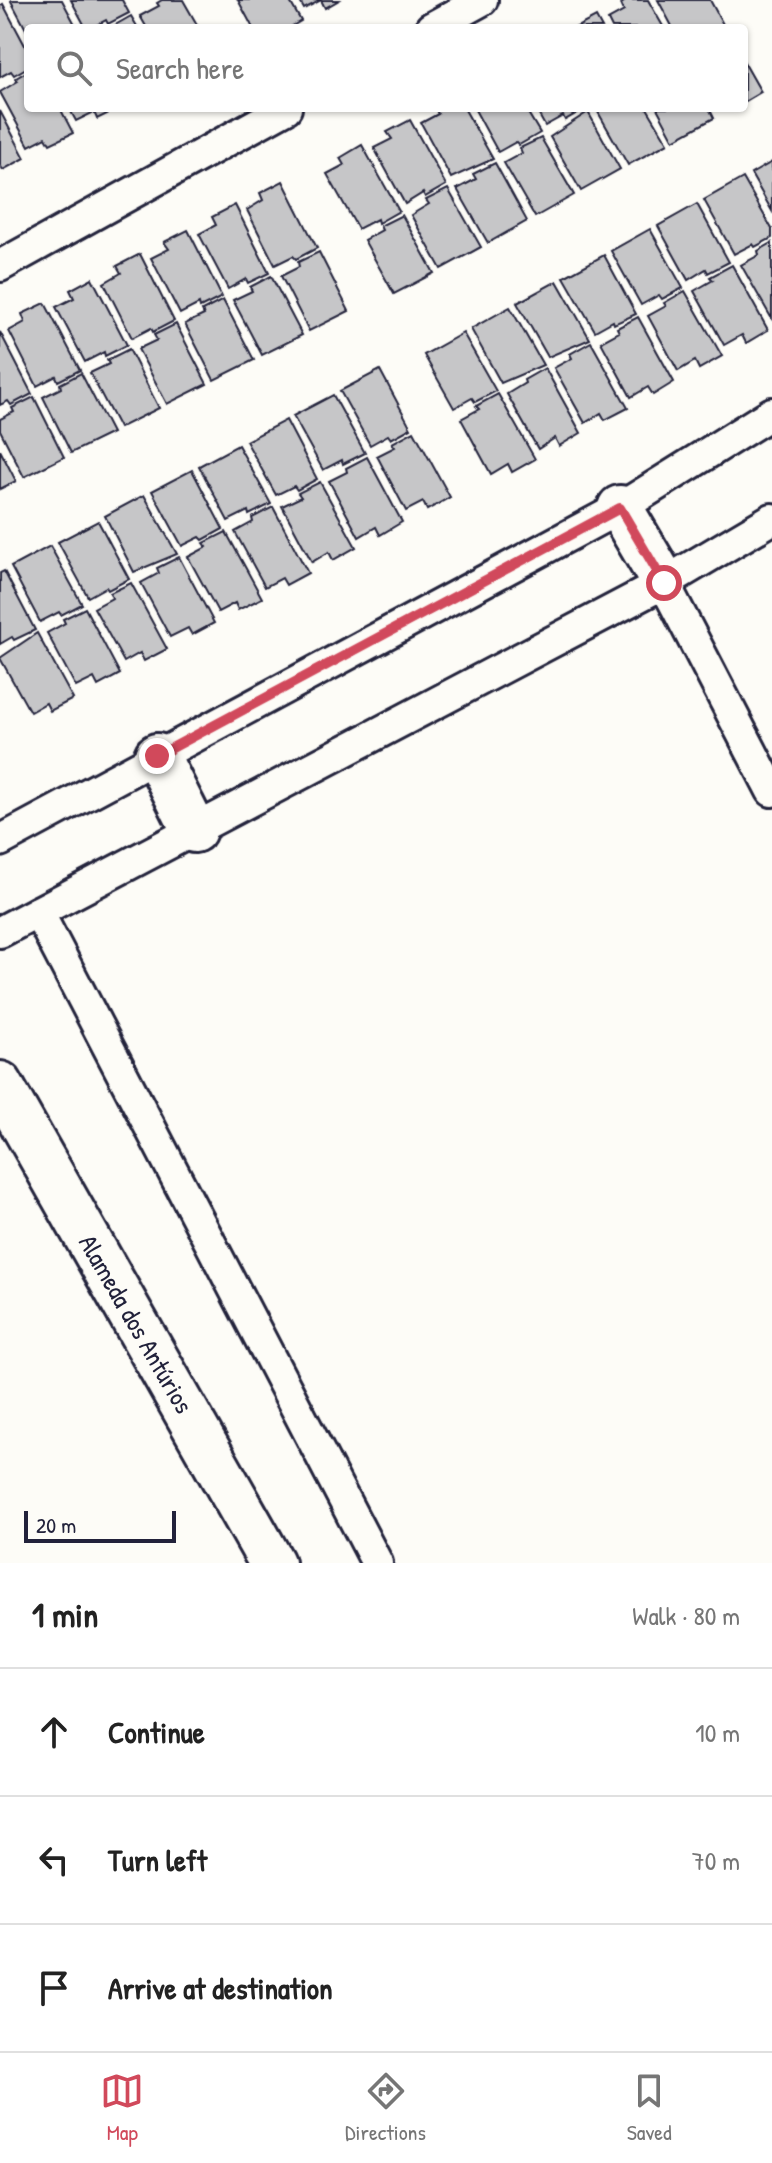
<!DOCTYPE html>
<meta charset="utf-8">
<style>
body{margin:0;font-family:"Patrick Hand",sans-serif;background:#f6f6f6;color:#222}
.scale{position:absolute;left:24px;bottom:20px;width:152px;box-sizing:border-box;padding-left:8px;border:4px solid #22223b;border-top:0;font-size:22px;line-height:28px;white-space:nowrap;color:#22223b;-webkit-text-stroke:6px #fdfcf7;paint-order:stroke}
.stop{position:absolute;width:24px;height:24px;margin:-18px;border:6px solid #d1495b;border-radius:50%;background:#fff}
.stop.end{background:#d1495b;border-color:#fff;box-shadow:0 2px 8px #0008}
.list{margin:0;padding:0;list-style:none}
h2{display:flex;justify-content:space-between;align-items:center;height:104px;margin:0;padding:0 32px;font-size:34px}
h2 small{font-size:26px;font-weight:400;color:#767676}
.list li{display:grid;grid-template-columns:52px 1fr auto;gap:24px;align-items:center;box-sizing:border-box;height:128px;padding:0 32px;border-top:2px solid #e0e0e0}
.list b{display:block;font-size:30px;white-space:nowrap}
.list em{font-size:26px;font-style:normal;color:#767676}
.icon{flex:none;width:44px;height:44px;fill:none;stroke:currentColor;stroke-width:2;stroke-linecap:round;stroke-linejoin:round}
.map{position:relative;flex:none;width:772px;height:1563px;overflow:hidden}
.search{position:absolute;background:#fff;box-shadow:0 2px 6px #0004;left:24px;right:24px;top:24px;height:88px;display:flex;align-items:center;gap:20px;box-sizing:border-box;padding:0 28px;border-radius:8px;color:#767676;font-size:30px}
.sheet{height:488px;background:#fff}
nav{display:flex;justify-content:space-around;align-items:center;box-sizing:border-box;height:112px;border-top:2px solid #e0e0e0;background:#fff;font-size:22px;color:#767676}
nav a{display:grid;justify-items:center;gap:4px}
nav .on{color:#d1495b}
.map>svg:first-child{display:block}
.building{fill:#c6c6c8;stroke:#22223b;stroke-width:2}
.lines{fill:none;stroke-linecap:round;stroke-linejoin:round}
.lane-casing{stroke:#22223b;stroke-width:36}
.street-casing{stroke:#22223b;stroke-width:50}
.secondary-casing{stroke:#22223b;stroke-width:50}
.lane{stroke:#fdfcf7;stroke-width:30}
.street{stroke:#fdfcf7;stroke-width:44}
.secondary{stroke:#fdfcf7;stroke-width:44}
.route{stroke:#d1495b;stroke-width:10}
.labels{text-anchor:middle;stroke-width:7;stroke-linejoin:round;paint-order:stroke}
.street-label{font-size:26px;fill:#22223b;stroke:#fdfcf7}
</style>
<div class="map">
<svg width="772" height="1563" viewBox="0 0 772 1563">
<rect width="100%" height="100%" fill="#fdfcf7"/>
<filter id="ink" filterUnits="userSpaceOnUse"><feTurbulence type="fractalNoise" baseFrequency=".0125" numOctaves="2"/><feDisplacementMap in="SourceGraphic" scale="16" xChannelSelector="R" yChannelSelector="G"/><feConvolveMatrix kernelMatrix="1 2 1 2 8 2 1 2 1" color-interpolation-filters="sRGB"/></filter>
<g filter="url(#ink)">
<!-- building -->
<g class="building">
<polygon points="12,0 62,0 77,28 28,28 28,33 11,1"/>
<polygon points="71,0 122,0 129,13 108,24 106,20 91,28 86,28"/>
<polygon points="162,0 183,0 199,28 147,28 140,16 159,6 157,3"/>
<polygon points="238,0 289,0 301,21 289,28 253,28"/>
<polygon points="299,0 339,0 325,8 321,0 304,9"/>
<polygon points="627,0 648,0 664,28 612,28 608,20 624,11 621,4"/>
<polygon points="658,0 710,0 725,28 673,28"/>
<polygon points="3,4 28,51 28,67 14,75 11,71 0,77 0,6"/>
<polygon points="131,16 138,28 110,28"/>
<polygon points="596,17 602,28 575,28"/>
<polygon points="744,62 761,92 744,102"/>
<polygon points="28,71 28,108 60,108 73,133 50,144 46,137 29,146 0,92 18,81 16,78"/>
<polygon points="69,108 119,108 97,119 94,112 76,121"/>
<polygon points="435,108 464,108 493,159 451,178 421,123 438,114"/>
<polygon points="474,108 525,108 540,133 519,145 516,142 498,152"/>
<polygon points="535,108 586,108 565,120 563,116 545,126"/>
<polygon points="604,108 647,108 668,143 628,165 598,112"/>
<polygon points="657,108 709,108 714,118 674,140"/>
<polygon points="0,111 25,158 3,170 0,165"/>
<polygon points="588,112 620,169 581,191 550,137"/>
<polygon points="410,120 446,185 425,197 423,193 405,204 374,148 392,139 387,132"/>
<polygon points="541,138 574,195 535,217 504,163 522,153 520,148"/>
<polygon points="362,145 399,211 378,223 377,219 358,229 327,174 344,165 340,158"/>
<polygon points="772,162 772,211 751,174"/>
<polygon points="495,163 527,221 488,243 457,189 476,179 473,174"/>
<polygon points="743,178 772,229 772,238 755,247 753,244 734,254 704,200"/>
<polygon points="283,181 317,248 296,259 293,256 275,265 247,210 263,200 260,193"/>
<polygon points="448,189 481,247 441,269 411,215 429,204 426,200"/>
<polygon points="697,204 729,262 708,273 706,269 688,280 658,226"/>
<polygon points="235,205 269,273 248,283 246,279 228,289 199,234 216,225 212,217"/>
<polygon points="402,215 434,273 394,294 364,240 382,230 380,226"/>
<polygon points="650,229 683,288 662,299 659,295 641,305 611,251"/>
<polygon points="188,230 222,297 200,308 199,304 180,314 151,258 169,249 164,242"/>
<polygon points="772,243 772,319 741,265 759,255 758,251"/>
<polygon points="319,252 349,311 309,331 281,276 299,267 298,262"/>
<polygon points="140,254 174,321 153,332 151,328 132,338 104,283 121,273 117,266"/>
<polygon points="604,255 636,314 614,324 613,321 595,331 564,277"/>
<polygon points="732,265 768,330 746,343 742,335 724,345 694,291 713,280 710,277"/>
<polygon points="271,276 302,335 262,355 233,300 252,291 250,287"/>
<polygon points="92,278 127,345 105,356 104,352 85,362 56,307 74,298 70,290"/>
<polygon points="557,281 590,339 548,357 517,303"/>
<polygon points="685,291 722,356 699,369 695,361 678,371 648,316 666,306 664,303"/>
<polygon points="223,300 254,360 214,380 185,324 204,315 202,311"/>
<polygon points="45,303 80,370 58,381 56,376 37,386 9,331 25,322 22,314"/>
<polygon points="510,307 543,365 501,383 471,329"/>
<polygon points="638,317 674,382 653,395 648,387 631,397 601,342 619,332 617,328"/>
<polygon points="176,324 207,384 167,404 138,349 157,340 154,335"/>
<polygon points="0,332 32,394 11,405 8,401 0,405"/>
<polygon points="463,333 496,391 475,402 472,398 454,408 424,355"/>
<polygon points="591,342 628,408 605,420 601,413 585,423 554,368 572,358 570,354"/>
<polygon points="129,349 159,408 119,428 90,373 109,364 107,360"/>
<polygon points="545,368 581,433 559,446 555,438 538,449 507,394 525,383 524,380"/>
<polygon points="380,370 411,428 391,439 388,435 370,445 340,391"/>
<polygon points="81,373 112,433 71,453 43,397 61,388 60,384"/>
<polygon points="498,394 535,459 512,472 508,464 491,474 461,419 479,409 476,406"/>
<polygon points="333,395 365,453 343,464 342,460 323,470 293,416"/>
<polygon points="34,397 64,457 24,477 0,430 0,419 14,412 12,408"/>
<polygon points="286,420 317,479 297,490 294,486 276,495 246,441"/>
<polygon points="414,431 450,497 427,510 423,502 406,511 377,456 395,447 392,443"/>
<polygon points="238,445 271,504 249,515 248,511 228,521 199,466"/>
<polygon points="0,450 16,481 0,489"/>
<polygon points="367,457 402,522 380,535 376,527 359,537 329,481 347,472 346,468"/>
<polygon points="192,470 223,529 203,540 200,537 182,546 152,491"/>
<polygon points="320,482 356,547 333,560 329,552 312,562 282,506 301,497 298,493"/>
<polygon points="144,495 177,554 134,572 105,516"/>
<polygon points="273,507 308,573 286,585 282,578 265,587 235,532 253,522 252,518"/>
<polygon points="98,521 129,579 108,590 106,587 88,597 58,542"/>
<polygon points="226,532 262,598 238,610 235,603 218,612 188,557 207,547 204,543"/>
<polygon points="50,546 82,604 61,615 59,612 40,622 11,567"/>
<polygon points="179,557 214,623 192,635 188,628 170,637 141,583 159,573 157,568"/>
<polygon points="4,571 35,630 14,640 12,637 0,644 0,573"/>
<polygon points="131,583 167,649 144,661 140,653 124,662 94,608 112,598 110,593"/>
<polygon points="85,608 120,674 98,686 94,678 76,687 47,633 65,623 63,619"/>
<polygon points="37,633 73,699 50,711 46,703 30,712 0,658"/>
</g>
<g class="lines">
<defs>
<g id="lane">
<polyline points="431,28 482,0"/>
<polyline points="0,266 286,108"/>
<polyline points="664,583 772,791"/>
<polyline points="0,841 620,508 772,413"/>
<polyline points="38,912 377,1563"/>
<polyline points="0,932 664,583 772,519"/>
</g>
<g id="street">
<polyline points="620,508 664,583"/>
<polyline points="157,756 194,830"/>
</g>
<polyline id="secondary" points="0,1084 272,1563"/>
</defs>
<!-- lane casing -->
<use href="#lane" class="lane-casing"/>
<!-- street casing -->
<use href="#street" class="street-casing"/>
<!-- secondary casing -->
<use href="#secondary" class="secondary-casing"/>
<!-- lane -->
<use href="#lane" class="lane"/>
<!-- street -->
<use href="#street" class="street"/>
<!-- secondary -->
<use href="#secondary" class="secondary"/>
</g>
</g>
<g class="lines" filter="url(#ink)">
<!-- route -->
<polyline class="route" points="157,756 620,508 664,583"/>
</g>
<g class="labels">
<!-- street labels -->
<g class="street-label">
<text transform="translate(136 1324) rotate(60)" y="9">Alameda dos Antúrios</text>
</g>
</g>
</svg>
<div class="scale">20 m</div>
<div class="stop" style="left:664px;top:583px"></div>
<div class="stop end" style="left:157px;top:756px"></div>
<div class="search"><svg class="icon" aria-label="search" viewBox="0 0 24 24"><circle cx="10" cy="10" r="6"/><path d="M15 15l6 6"/></svg>Search here</div>
</div>
<section class="sheet">
<h2>1 min<small>Walk · 80 m</small></h2>
<ul class="list">
<li><svg class="icon" aria-label="ahead" viewBox="0 0 24 24"><path d="M12 20V5M6 11l6-6 6 6"/></svg><div><b>Continue</b></div><em>10 m</em></li>
<li><svg class="icon" aria-label="left" viewBox="0 0 24 24"><path d="M17 20v-9H6M10 6l-5 5 5 5"/></svg><div><b>Turn left</b></div><em>70 m</em></li>
<li><svg class="icon" aria-label="arrive" viewBox="0 0 24 24"><path d="M6 21V4h12l-3 4 3 4H6"/></svg><div><b>Arrive at destination</b></div></li>
</ul>
</section>
<nav>
<a class="on"><svg class="icon" aria-label="map" viewBox="0 0 24 24"><path d="M3 6l6-2 6 2 6-2v14l-6 2-6-2-6 2zM9 4v14M15 6v14"/></svg>Map</a>
<a><svg class="icon" aria-label="directions" viewBox="0 0 24 24"><path d="M12 3l9 9-9 9-9-9zM9 14v-3h6M13 9l2 2-2 2"/></svg>Directions</a>
<a><svg class="icon" aria-label="saved" viewBox="0 0 24 24"><path d="M7 4h10v16l-5-4-5 4z"/></svg>Saved</a>
</nav>
